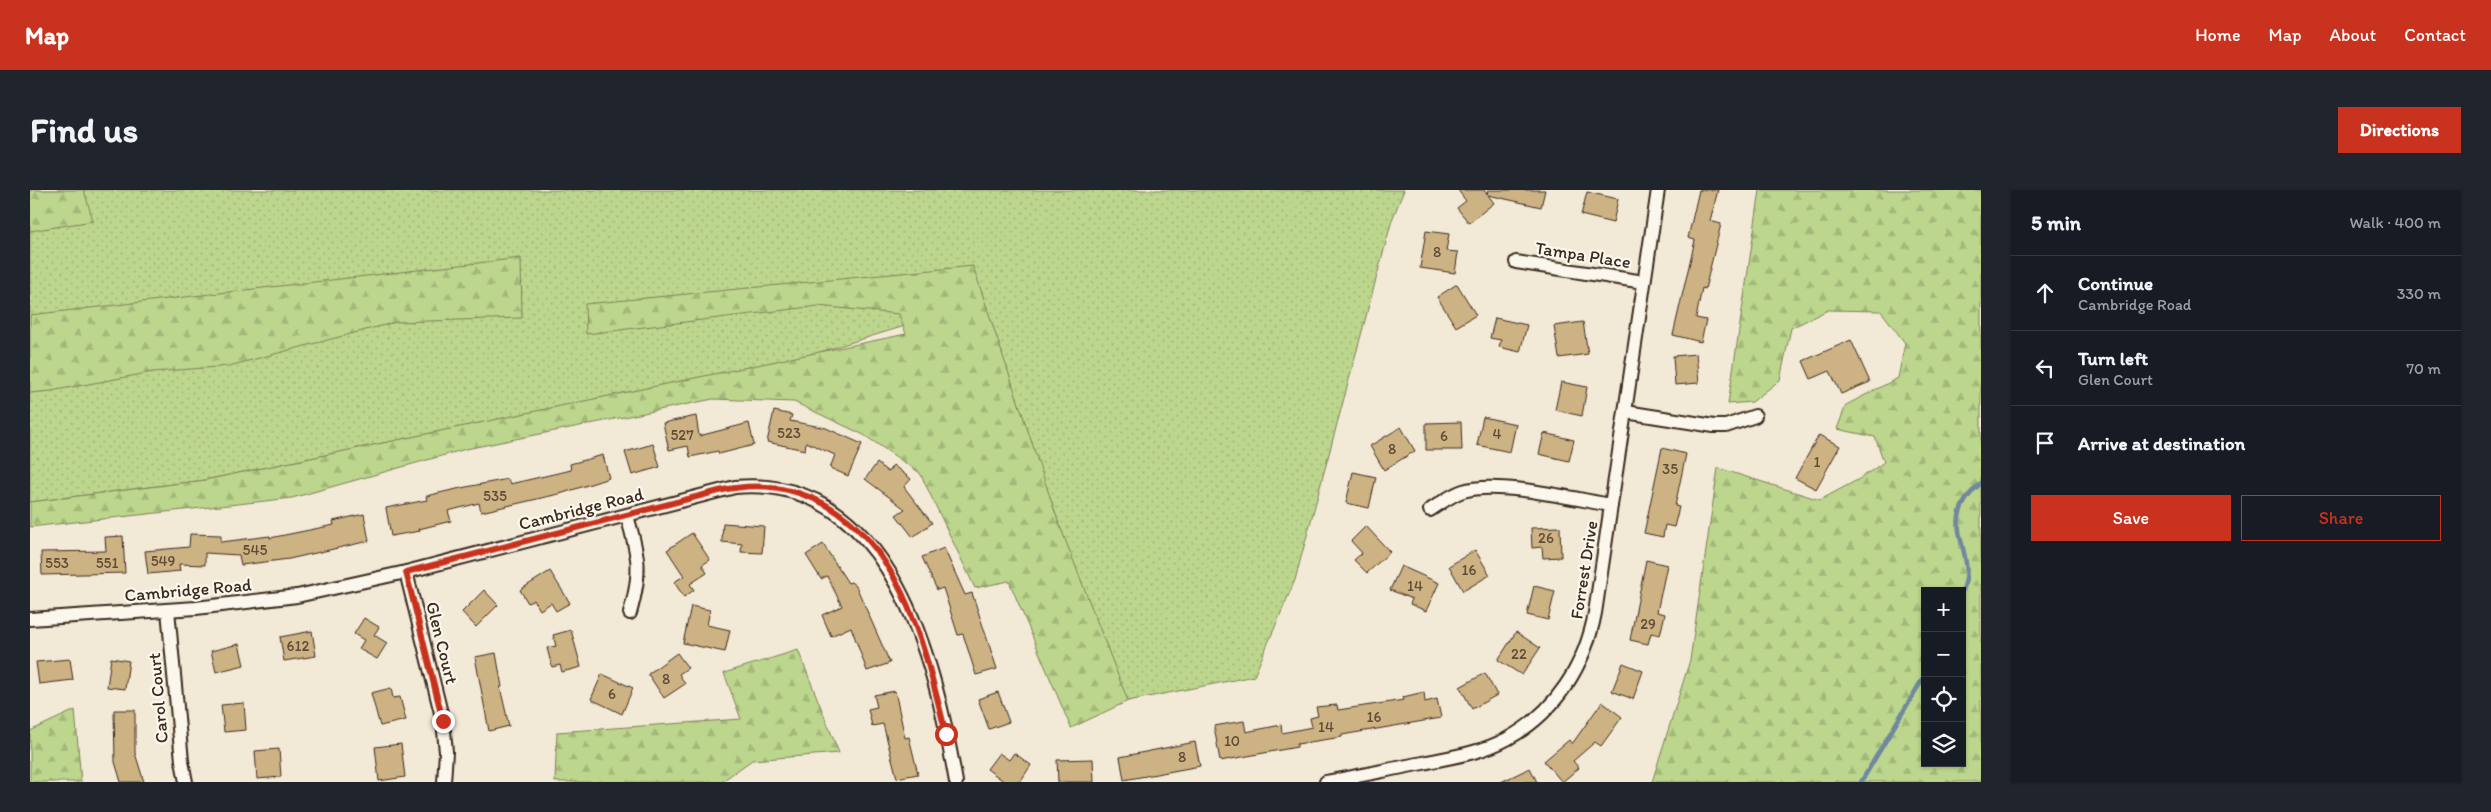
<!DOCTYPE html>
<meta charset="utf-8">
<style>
body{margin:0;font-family:Itim,sans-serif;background:#20242c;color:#f1f3f6}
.controls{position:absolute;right:15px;bottom:15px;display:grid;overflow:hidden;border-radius:0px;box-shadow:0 1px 4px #0004}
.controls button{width:45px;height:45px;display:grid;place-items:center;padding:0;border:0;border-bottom:1px solid #363941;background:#171b24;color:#f1f3f6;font:25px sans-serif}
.stop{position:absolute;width:15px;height:15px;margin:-11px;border:4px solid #c8321e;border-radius:50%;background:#fff}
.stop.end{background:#c8321e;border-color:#fff;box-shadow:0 1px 5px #0008}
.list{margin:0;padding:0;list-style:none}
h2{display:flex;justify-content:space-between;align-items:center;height:65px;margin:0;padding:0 20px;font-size:21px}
h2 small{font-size:16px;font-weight:400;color:#9ea1a6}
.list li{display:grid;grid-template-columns:32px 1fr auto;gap:15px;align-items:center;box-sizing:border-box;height:75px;padding:0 20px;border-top:1px solid #363941}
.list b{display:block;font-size:19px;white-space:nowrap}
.list p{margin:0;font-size:16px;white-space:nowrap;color:#9ea1a6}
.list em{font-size:16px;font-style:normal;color:#9ea1a6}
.actions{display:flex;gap:10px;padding:15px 20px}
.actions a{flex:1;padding:11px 0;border:1px solid #c8321e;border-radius:0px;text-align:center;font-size:18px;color:#c8321e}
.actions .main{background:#c8321e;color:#fff}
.icon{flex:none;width:28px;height:28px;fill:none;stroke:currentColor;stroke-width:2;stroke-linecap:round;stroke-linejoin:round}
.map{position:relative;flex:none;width:1951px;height:592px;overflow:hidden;border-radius:0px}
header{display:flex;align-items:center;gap:30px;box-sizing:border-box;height:70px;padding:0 25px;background:#c8321e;color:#fff}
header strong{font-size:24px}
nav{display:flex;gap:28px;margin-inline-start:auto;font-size:18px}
.intro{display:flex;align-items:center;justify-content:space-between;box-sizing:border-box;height:120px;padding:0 30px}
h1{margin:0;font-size:35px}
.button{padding:12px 22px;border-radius:0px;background:#c8321e;color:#fff;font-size:18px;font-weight:700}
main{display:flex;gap:30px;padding:0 30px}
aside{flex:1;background:#171b24;border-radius:0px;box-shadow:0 1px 4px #0004}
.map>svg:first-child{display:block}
.grass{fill:url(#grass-dots);stroke:#7c8056}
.forest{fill:url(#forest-firs);stroke:#7c8056;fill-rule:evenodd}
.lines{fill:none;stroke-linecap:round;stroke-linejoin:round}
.stream{stroke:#70889d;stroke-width:4.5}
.building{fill:#cdb283;stroke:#3b2a1e}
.street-casing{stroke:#3b2a1e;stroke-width:16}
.street{stroke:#fbf7ec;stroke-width:12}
.route{stroke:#c8321e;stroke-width:6}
.labels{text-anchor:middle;stroke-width:4.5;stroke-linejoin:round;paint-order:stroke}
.number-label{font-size:15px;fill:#604c37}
.street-label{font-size:18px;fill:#3b2a1e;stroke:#fbf7ec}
</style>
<header>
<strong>Map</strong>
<nav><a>Home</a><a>Map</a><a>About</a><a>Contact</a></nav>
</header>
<div class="intro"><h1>Find us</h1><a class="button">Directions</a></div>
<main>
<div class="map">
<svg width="1951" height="592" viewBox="0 0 1951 592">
<defs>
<pattern id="grass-dots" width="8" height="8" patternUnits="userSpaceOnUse" patternTransform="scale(1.25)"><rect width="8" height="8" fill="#bcd68d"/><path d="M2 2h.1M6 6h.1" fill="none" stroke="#a2b879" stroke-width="1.8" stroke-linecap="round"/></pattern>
<pattern id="forest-firs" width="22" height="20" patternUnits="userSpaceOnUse" patternTransform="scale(1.25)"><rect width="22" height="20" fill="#bcd68d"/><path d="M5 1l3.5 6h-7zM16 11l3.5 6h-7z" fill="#a2b879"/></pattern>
</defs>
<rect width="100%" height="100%" fill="#f2e9d7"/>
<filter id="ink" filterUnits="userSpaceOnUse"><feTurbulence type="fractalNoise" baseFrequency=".02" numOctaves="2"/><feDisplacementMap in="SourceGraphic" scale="10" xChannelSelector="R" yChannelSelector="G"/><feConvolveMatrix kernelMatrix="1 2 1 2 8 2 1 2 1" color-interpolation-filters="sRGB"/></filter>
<g filter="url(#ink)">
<!-- grass -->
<polygon class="grass" points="0,0 1374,0 1362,30 1265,390 1224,486 1098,511 901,128 780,165 175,290 0,312"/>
<!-- forest -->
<g class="forest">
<polygon points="0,0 54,0 63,31 0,41"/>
<path d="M1730,0H1951V592H1622L1660,470L1688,278L1790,310L1831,288L1854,272L1845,247L1807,239L1816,215L1868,188L1875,153L1851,121L1798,120L1761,138L1750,190L1722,212L1698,214ZM1895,401H1932V573H1895Z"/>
<polygon points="491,68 492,128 366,132 199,176 123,182 21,201 0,203 0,125"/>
<polygon points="943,76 1028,331 1098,511 1041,538 979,391 945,398 890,283 834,245 764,212 683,209 436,259 262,308 0,337 0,312 175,290 876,144 869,124 788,116 556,144 555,114"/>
<polygon points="768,460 809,563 722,570 691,592 525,592 527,542 711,529 694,483"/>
<polygon points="45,520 51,592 0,592 0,541"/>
</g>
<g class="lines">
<!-- stream -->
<g class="stream">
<path d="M1932,402C1951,360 1902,335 1951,293"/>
<polyline points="1831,592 1895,485"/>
</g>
</g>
<!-- building -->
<g class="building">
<polygon points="1428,0 1454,0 1457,4 1458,0 1515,0 1511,17 1458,5 1464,13 1439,33 1427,18 1436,11"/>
<polygon points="1669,0 1688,0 1680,31 1691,34 1675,99 1672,98 1666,128 1676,130 1671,152 1643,145 1665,50 1658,48"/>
<polygon points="1557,2 1588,9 1583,33 1551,25"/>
<polygon points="1396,41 1419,44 1416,61 1428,62 1425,83 1390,78"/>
<polygon points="1427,94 1446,125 1426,137 1407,107"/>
<polygon points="1465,128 1497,135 1490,162 1469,157 1471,150 1460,148"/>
<polygon points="1553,132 1558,164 1529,168 1524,136"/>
<polygon points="1821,150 1840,192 1811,204 1800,181 1781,189 1773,171"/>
<polygon points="1666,164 1669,193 1645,195 1643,166"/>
<polygon points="1531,192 1557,197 1552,226 1525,220"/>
<polygon points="744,221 762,225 760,231 796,238 832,254 818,286 800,278 805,265 776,252 775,260 737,252"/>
<polygon points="666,226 669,246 719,233 724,255 689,264 688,261 660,267 658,256 639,260 633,233"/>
<polygon points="1453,227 1486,234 1480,262 1447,255"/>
<polygon points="1431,232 1432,260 1396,260 1396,233"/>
<polygon points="1371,237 1385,261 1354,280 1340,256"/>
<polygon points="1514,243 1544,250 1539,271 1509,264"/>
<polygon points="1789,245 1810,256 1786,299 1765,288"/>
<polygon points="623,254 630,277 602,285 595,262"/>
<polygon points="1632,258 1656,264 1645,316 1649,317 1644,337 1635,335 1633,347 1614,343"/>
<polygon points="573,265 579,288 533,303 451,322 449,313 418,321 421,331 389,339 390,341 361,346 356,318 397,310 396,306 431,298 478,289 480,294 541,280 540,274"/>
<polygon points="847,273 858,282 863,275 881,289 874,297 902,333 883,347 866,325 875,319 835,289"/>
<polygon points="1323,282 1346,287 1339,318 1316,313"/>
<polygon points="334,324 339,351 259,369 211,375 209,365 175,363 175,375 149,374 150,381 118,384 115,361 159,357 160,344 191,345 191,352 240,346 240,348 304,335 303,331"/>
<polygon points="693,333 734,336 732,363 711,362 712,354 692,352"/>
<polygon points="1336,336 1360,362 1337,383 1324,370 1332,363 1321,351"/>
<polygon points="1530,337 1531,367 1513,368 1512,357 1502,358 1501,338"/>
<polygon points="662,343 680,370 672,375 677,383 660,394 664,400 654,407 644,392 654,386 637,360"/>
<polygon points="93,346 95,383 12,385 11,362 76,361 75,347"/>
<polygon points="793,354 818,393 821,392 826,396 860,473 837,481 821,437 801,446 792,425 812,416 797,386 791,389 776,365"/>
<polygon points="914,358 935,405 942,403 967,479 946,485 933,444 928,445 913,398 907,400 892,367"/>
<polygon points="1445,360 1460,385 1433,401 1419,376"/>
<polygon points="1616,370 1637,375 1627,422 1635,424 1630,445 1621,443 1618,454 1600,450"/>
<polygon points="1371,376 1409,393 1396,421 1380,414 1382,409 1360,400"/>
<polygon points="520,381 540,413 526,421 521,413 510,420 504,410 498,413 490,400"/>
<polygon points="1504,396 1525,401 1518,430 1497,425"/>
<polygon points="454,400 468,415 446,437 432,422"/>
<polygon points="661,416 680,420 677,435 700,440 695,462 653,453"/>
<polygon points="334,428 349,437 344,445 357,453 347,469 329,459 334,450 324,444"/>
<polygon points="541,440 551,477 532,482 530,475 522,477 517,458 526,456 523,445"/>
<polygon points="282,441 286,466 254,471 250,447"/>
<polygon points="1486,442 1510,458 1492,485 1468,470"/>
<polygon points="209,454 214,475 186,482 181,461"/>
<polygon points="466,463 472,497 470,497 479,536 459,541 445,467"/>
<polygon points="647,463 658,478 649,484 655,494 634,508 618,484"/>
<polygon points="81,468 99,471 95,499 77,497"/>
<polygon points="40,469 43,490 9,494 6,472"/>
<polygon points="1593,473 1613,481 1603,509 1582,501"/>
<polygon points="1455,483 1467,505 1442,519 1430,497"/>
<polygon points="572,484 603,498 592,524 561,509"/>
<polygon points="361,498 363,508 370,507 376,530 350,536 341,503"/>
<polygon points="865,501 875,548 879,547 888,584 867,588 853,534 842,536 838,519 847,517 844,505"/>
<polygon points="968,502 979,532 959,539 948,509"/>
<polygon points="1394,502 1395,512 1407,509 1411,528 1312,545 1312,547 1267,554 1267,557 1190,571 1184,536 1214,531 1216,542 1251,535 1252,543 1282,537 1280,528 1288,526 1286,517 1307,515 1308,520 1374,510 1373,507"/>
<polygon points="1572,512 1592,527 1571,556 1565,552 1543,571 1549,578 1532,592 1514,571 1539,550 1542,554"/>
<polygon points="214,513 216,540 194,542 191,515"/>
<polygon points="84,520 105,520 105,563 114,592 91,592 85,572"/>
<polygon points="1165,552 1170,576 1094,590 1090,567"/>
<polygon points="371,554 375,587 349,591 345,557"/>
<polygon points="249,559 251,587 227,589 225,561"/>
<polygon points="969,563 979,570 984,563 1001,575 990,592 975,592 957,579"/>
<polygon points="1063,569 1064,592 1028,592 1027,570"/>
<polygon points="1500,578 1507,592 1471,592"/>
</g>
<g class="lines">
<defs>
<g id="street">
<polyline points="1486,72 1614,92"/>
<polyline points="1596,222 1684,236 1696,236 1725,226"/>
<path d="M1400,320C1411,313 1421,305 1433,301C1467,290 1544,309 1581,315"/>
<path d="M597,326C609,367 612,381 600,423"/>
<polyline points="376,382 413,531 416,562 414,592"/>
<polyline points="138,420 152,571 156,592"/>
<path d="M0,429L166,418L267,406L376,382L705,297C862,283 905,473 926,592"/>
<path d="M1296,592C1329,586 1361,579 1393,573C1421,567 1451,563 1477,549C1525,523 1555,476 1565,423L1628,0"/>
</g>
</defs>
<!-- street casing -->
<use href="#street" class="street-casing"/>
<!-- street -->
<use href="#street" class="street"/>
</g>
</g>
<g class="lines" filter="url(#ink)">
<!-- route -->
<path class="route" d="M413,531L376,382L689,301C722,293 751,295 782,308C871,346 895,459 916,544"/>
</g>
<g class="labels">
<!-- number labels -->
<g class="number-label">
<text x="1407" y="67">8</text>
<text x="759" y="248">523</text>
<text x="1467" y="249">4</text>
<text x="652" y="250">527</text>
<text x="1414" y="251">6</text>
<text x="1362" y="264">8</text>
<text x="1787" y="277">1</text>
<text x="1640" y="284">35</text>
<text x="465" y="311">535</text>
<text x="1516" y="353">26</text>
<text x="225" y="365">545</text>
<text x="133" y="376">549</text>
<text x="27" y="378">553</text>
<text x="77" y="378">551</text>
<text x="1439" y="385">16</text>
<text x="1385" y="401">14</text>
<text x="1618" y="439">29</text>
<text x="268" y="461">612</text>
<text x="1489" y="469">22</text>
<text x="636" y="494">8</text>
<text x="582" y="509">6</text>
<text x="1344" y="532">16</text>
<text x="1296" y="542">14</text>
<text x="1202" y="556">10</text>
<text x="1152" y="572">8</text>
</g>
<!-- street labels -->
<g class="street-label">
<text transform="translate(1553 65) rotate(9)" y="6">Tampa Place</text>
<text transform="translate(551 319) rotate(-14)" y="6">Cambridge Road</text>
<text transform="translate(1554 380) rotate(-81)" y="6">Forrest Drive</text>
<text transform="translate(158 400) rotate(-5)" y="6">Cambridge Road</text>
<text transform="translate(412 453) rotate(76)" y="6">Glen Court</text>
<text transform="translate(128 508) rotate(-95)" y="6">Carol Court</text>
</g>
</g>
</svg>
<div class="controls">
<button>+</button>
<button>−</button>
<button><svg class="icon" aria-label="locate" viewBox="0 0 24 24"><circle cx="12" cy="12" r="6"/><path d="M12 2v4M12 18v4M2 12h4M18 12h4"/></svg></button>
<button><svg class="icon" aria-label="layers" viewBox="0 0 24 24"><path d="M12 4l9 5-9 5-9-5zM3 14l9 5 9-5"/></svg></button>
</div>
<div class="stop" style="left:916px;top:544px"></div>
<div class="stop end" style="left:413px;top:531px"></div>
</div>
<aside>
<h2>5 min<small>Walk · 400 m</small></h2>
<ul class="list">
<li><svg class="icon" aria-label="ahead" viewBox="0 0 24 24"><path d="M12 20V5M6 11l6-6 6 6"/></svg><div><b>Continue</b><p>Cambridge Road</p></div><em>330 m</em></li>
<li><svg class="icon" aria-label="left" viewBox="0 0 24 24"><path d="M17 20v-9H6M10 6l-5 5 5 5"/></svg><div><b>Turn left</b><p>Glen Court</p></div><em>70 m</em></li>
<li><svg class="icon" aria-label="arrive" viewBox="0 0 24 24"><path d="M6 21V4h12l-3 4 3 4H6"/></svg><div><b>Arrive at destination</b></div></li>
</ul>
<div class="actions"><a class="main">Save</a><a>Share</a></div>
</aside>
</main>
